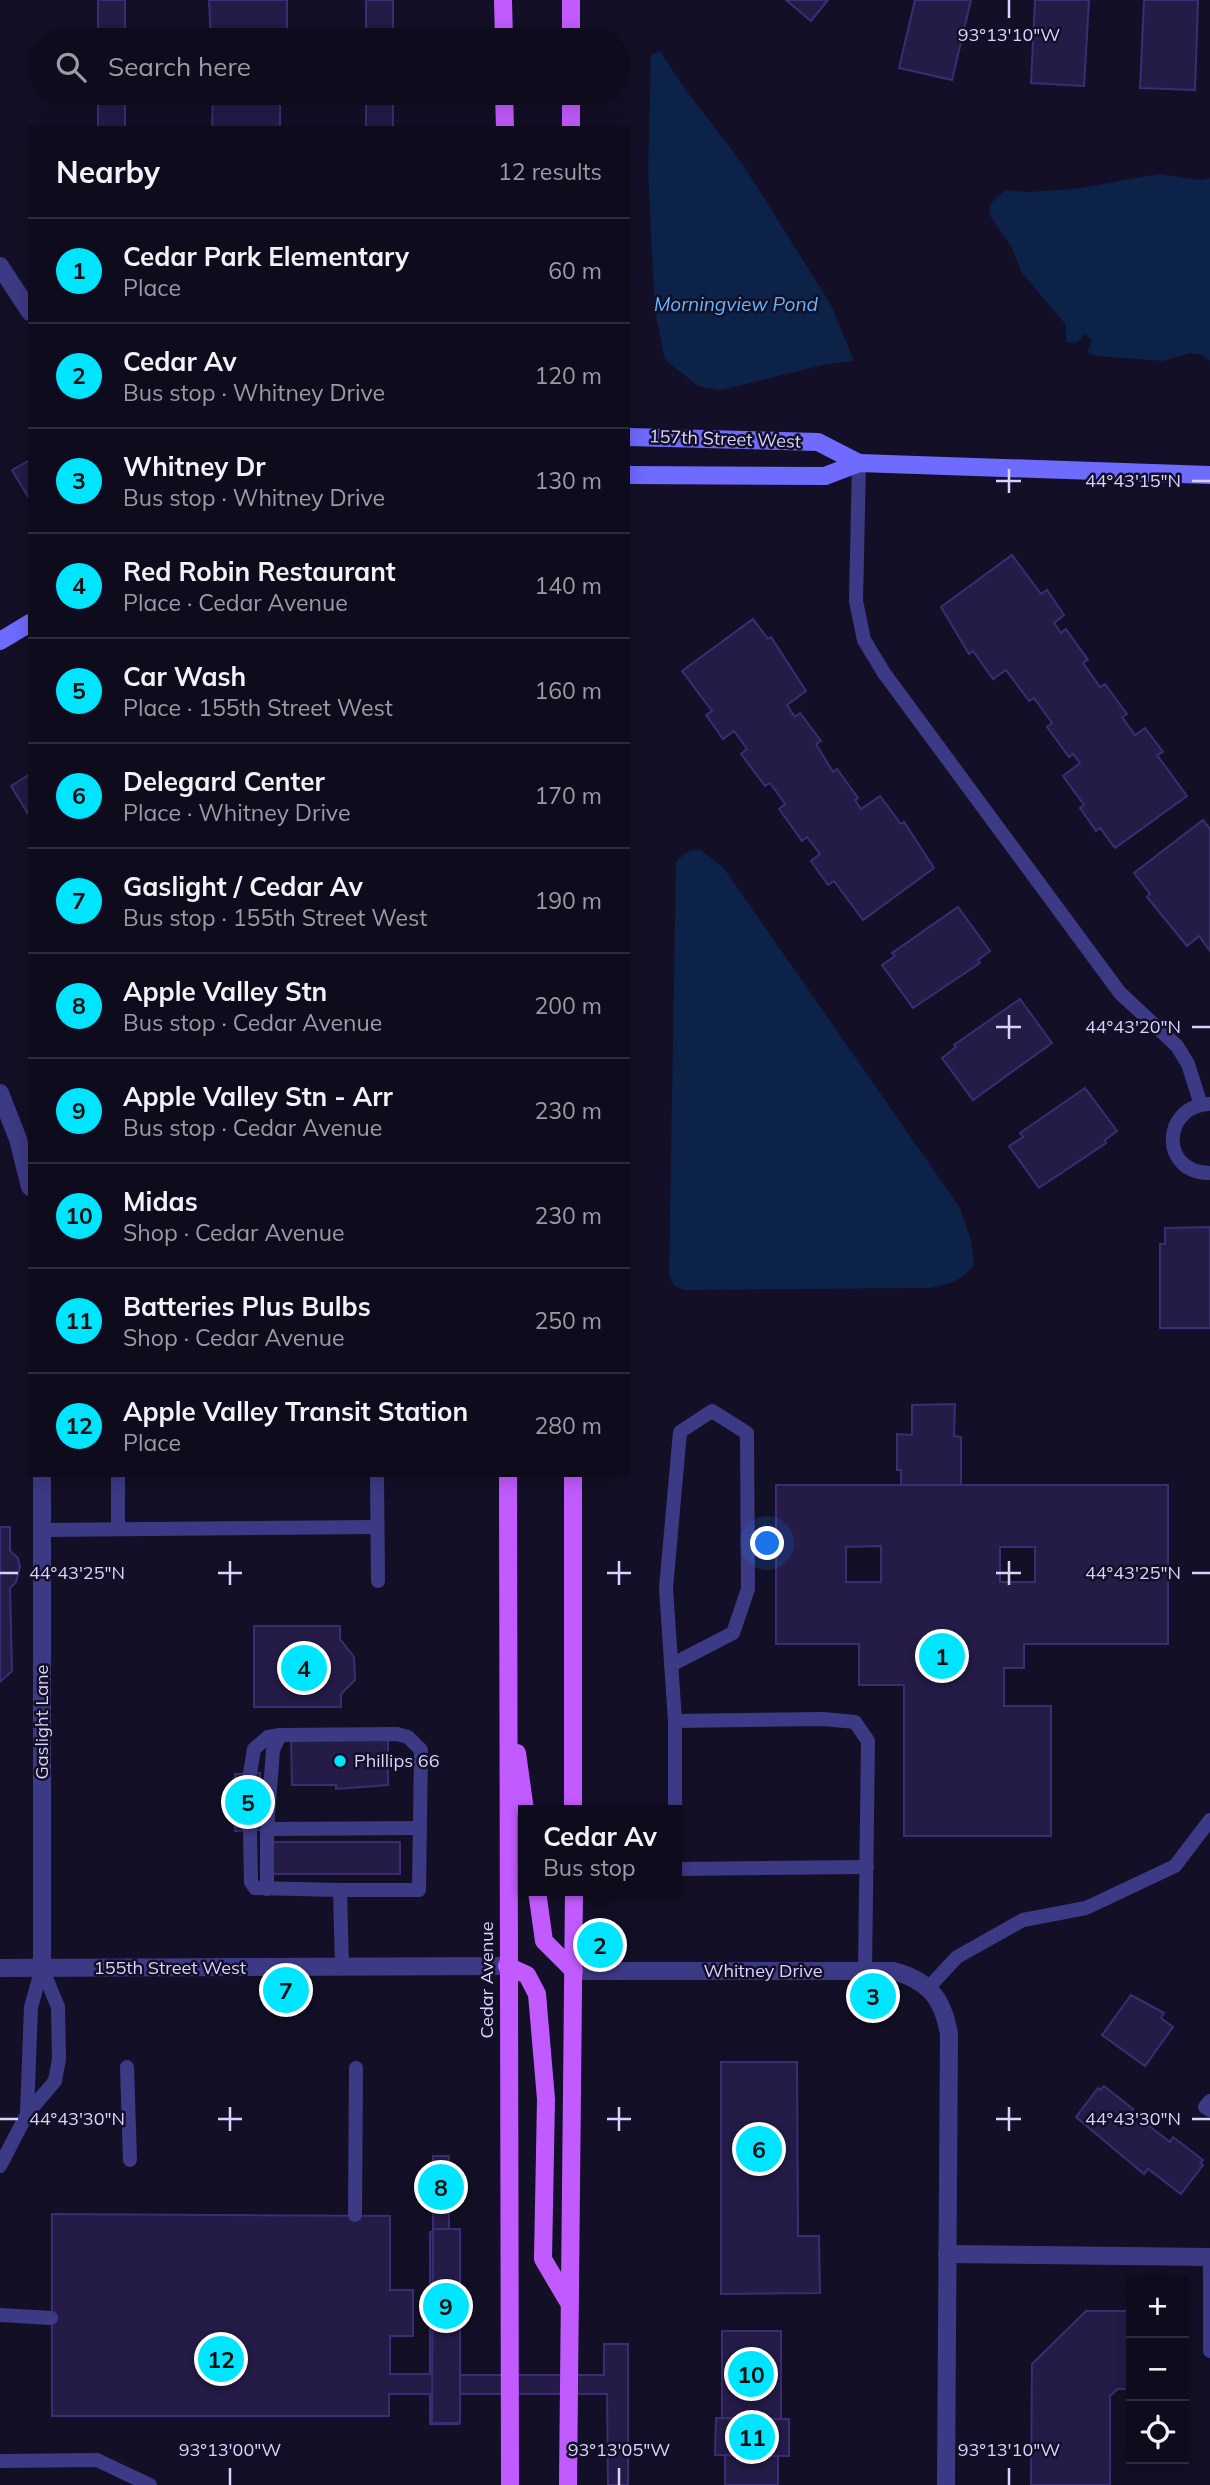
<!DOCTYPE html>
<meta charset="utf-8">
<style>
body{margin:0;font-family:Mulish,sans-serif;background:#171425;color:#f1f3f6}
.controls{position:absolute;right:21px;bottom:21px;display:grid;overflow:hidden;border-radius:0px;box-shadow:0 4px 18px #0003}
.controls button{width:63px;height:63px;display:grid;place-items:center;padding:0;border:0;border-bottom:2px solid #2e2b3b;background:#0e0b1c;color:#f1f3f6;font:35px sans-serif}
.you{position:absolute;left:768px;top:1544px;width:24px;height:24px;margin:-18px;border:5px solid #fff;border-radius:50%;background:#1a73e8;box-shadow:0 0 0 10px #1a73e833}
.badge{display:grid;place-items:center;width:46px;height:46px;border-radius:50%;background:#00e5ff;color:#111;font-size:23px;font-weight:700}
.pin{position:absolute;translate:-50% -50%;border:4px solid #fff;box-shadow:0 2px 7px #0006}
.popup{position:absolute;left:518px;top:1805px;width:164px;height:91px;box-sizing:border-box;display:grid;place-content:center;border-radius:0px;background:#0e0b1c;filter:drop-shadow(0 2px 5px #0005);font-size:23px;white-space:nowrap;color:#9b9ba3}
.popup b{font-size:26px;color:#f1f3f6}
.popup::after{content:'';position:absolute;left:50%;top:100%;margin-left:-14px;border:14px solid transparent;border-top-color:#0e0b1c}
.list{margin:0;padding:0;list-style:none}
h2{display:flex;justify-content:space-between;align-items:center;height:91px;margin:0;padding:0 28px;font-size:30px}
h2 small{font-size:23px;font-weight:400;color:#9b9ba3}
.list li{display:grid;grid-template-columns:46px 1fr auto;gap:21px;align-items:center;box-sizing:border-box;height:105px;padding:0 28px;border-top:2px solid #2e2b3b}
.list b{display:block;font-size:26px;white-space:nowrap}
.list p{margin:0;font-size:23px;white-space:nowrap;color:#9b9ba3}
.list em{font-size:23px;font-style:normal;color:#9b9ba3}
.icon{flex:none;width:38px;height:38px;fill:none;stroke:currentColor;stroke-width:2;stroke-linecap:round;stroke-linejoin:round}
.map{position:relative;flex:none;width:1210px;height:2485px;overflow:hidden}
.search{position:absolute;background:#0e0b1c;box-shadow:0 4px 18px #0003;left:28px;top:28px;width:602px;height:77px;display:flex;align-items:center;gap:18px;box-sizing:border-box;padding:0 24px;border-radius:38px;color:#9b9ba3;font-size:26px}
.panel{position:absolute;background:#0e0b1c;box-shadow:0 4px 18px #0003;left:28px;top:126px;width:602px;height:1351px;border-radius:0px}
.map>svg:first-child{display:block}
.water{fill:#0c2248}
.building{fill:#241b47;stroke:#3b2d73;stroke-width:2;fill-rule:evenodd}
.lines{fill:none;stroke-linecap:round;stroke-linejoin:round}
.lane{stroke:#3d3a85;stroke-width:14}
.street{stroke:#3d3a85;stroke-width:18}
.secondary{stroke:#6f6bff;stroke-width:18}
.primary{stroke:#c25bff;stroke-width:18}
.ticks{fill:none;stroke:#d9d4ff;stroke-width:2.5}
.poi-dot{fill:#00e5ff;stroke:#130f26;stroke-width:2.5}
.labels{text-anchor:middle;stroke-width:5;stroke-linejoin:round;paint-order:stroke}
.street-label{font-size:18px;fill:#d9d4ff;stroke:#130f26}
.poi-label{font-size:18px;fill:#d9d4ff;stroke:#130f26;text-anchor:start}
.water-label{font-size:19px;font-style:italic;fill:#62b6ff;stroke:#130f26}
.ticks-label{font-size:18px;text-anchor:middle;fill:#d9d4ff;stroke:#130f26;stroke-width:5;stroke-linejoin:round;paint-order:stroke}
</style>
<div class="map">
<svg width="1210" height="2485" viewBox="0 0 1210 2485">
<rect width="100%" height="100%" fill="#130f26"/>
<!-- water -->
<g class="water">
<polygon points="660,51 685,89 742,163 831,305 854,361 827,364 721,390 698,386 665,360 655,311 651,234 648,169 651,55"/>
<polygon points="1159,174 1200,180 1210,178 1210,361 1202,355 1190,353 1163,361 1096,356 1087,352 1092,341 1085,334 1076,343 1066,342 1066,325 1022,273 1011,246 989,214 990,204 1005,190 1027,192 1074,189"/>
<path d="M691,850H701L723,867L960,1208L971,1240L974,1266C961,1281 947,1285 928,1288L684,1290L674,1286L669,1275L676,861Z"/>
</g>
<!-- building -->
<g class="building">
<rect x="98" y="0" width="27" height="40"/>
<polygon points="209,0 287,0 287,32 281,33 281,40 211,40"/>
<rect x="366" y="0" width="27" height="40"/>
<polygon points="786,0 828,0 811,21"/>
<polygon points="915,0 971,0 952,80 899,68"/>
<polygon points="1035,0 1089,0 1084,86 1031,83"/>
<polygon points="1144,0 1198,0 1195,90 1140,88"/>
<rect x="98" y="93" width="27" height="35"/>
<polygon points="213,93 280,93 280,127 288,128 212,128"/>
<rect x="366" y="93" width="27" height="35"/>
<polygon points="30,460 30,500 12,470"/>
<polygon points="1012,555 1041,594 1047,590 1064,615 1054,623 1061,633 1066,629 1088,660 1083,663 1100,687 1105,684 1127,714 1122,717 1135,735 1145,728 1163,752 1157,755 1187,796 1115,848 1100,828 1096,831 1080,808 1084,805 1063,776 1080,763 1073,754 1069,757 1047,727 1052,723 1034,698 1029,701 1006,670 993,679 973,651 969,654 941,607"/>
<polygon points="753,619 768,639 771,637 806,691 787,705 795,717 800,713 821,741 816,744 833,772 837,769 858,798 855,800 861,809 880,796 901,824 904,822 934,868 863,920 834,881 828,885 811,861 820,854 807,837 802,841 779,809 785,804 770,783 765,786 741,754 747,749 734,731 723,739 706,715 712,711 682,671"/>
<polygon points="30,774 30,817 11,786"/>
<polygon points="1203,820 1210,829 1210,951 1199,936 1187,946 1147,897 1150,894 1134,873"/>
<polygon points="958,907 990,951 978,960 980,963 913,1008 882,965 895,956 892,953"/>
<polygon points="1020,999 1052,1043 973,1100 942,1058 956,1047 954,1045"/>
<polygon points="1085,1088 1117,1131 1105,1140 1106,1143 1039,1188 1009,1146 1023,1137 1020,1133"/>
<polygon points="1210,1227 1210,1328 1160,1328 1160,1244 1165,1244 1165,1228"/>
<polygon points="955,1404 954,1436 961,1437 961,1485 901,1485 901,1470 897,1470 897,1434 912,1435 912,1405"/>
<path d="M776,1485H1168V1644H1024V1668H1004V1706H1051V1836H904V1685H859V1644H776ZM881,1546V1582H846V1547ZM1000,1547H1035V1582H1000Z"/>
<polygon points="0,1527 10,1527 10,1551 18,1558 20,1567 16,1582 10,1588 12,1671 0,1682"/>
<polygon points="254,1626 340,1626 340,1639 354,1657 355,1680 341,1694 341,1707 254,1707"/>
<polygon points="388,1736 388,1785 336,1789 336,1785 292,1785 291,1737"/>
<polygon points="260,1773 261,1830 235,1831 235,1774"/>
<polygon points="270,1842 400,1842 400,1874 271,1874"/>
<polygon points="1131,1995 1164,2013 1161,2018 1173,2027 1145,2066 1102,2035"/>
<polygon points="721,2062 797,2062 798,2236 819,2236 820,2293 721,2294"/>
<polygon points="1104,2086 1133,2109 1131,2112 1170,2142 1173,2137 1203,2160 1200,2163 1203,2165 1181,2194 1148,2169 1144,2174 1076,2117 1098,2088 1100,2090"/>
<rect x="433" y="2156" width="16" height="73"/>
<polygon points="52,2214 390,2216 390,2290 413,2290 413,2336 390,2336 390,2374 430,2374 430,2232 456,2232 459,2375 604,2375 604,2344 628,2344 628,2485 608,2485 607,2394 459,2394 459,2424 430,2424 430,2394 389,2394 389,2416 52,2416"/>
<polygon points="433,2229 460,2229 460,2423 432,2423"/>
<polygon points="1086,2311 1131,2311 1131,2389 1118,2389 1110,2396 1110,2485 1031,2485 1032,2364"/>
<polygon points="722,2331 781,2331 781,2419 722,2418"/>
<polygon points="716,2418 789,2419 789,2456 715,2455"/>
<polygon points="725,2455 778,2456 778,2485 725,2485"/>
</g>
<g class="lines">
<!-- lane -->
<g class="lane">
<polyline points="859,463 856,601 864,640 884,673 1120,993 1177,1046 1188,1064 1201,1105"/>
<path d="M1209,1104C1162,1106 1159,1173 1210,1173"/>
<polyline points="118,1475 118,1529"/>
<polyline points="377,1475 378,1581"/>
<polyline points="42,1530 376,1527"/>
<polyline points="671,1665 733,1633 748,1589 747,1433 712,1411 680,1432 666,1588 675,1721"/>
<polyline points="250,1773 254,1749 268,1737 280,1735 397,1734 408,1737 421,1750 419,1890 340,1890 342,1967"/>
<polyline points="675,1810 675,1721 823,1719 855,1722 868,1741 865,1971"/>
<polyline points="267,1829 273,1750 280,1735"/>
<polyline points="250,1830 251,1882 255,1888 340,1890"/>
<polyline points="677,1869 867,1867"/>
<polyline points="267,1889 267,1829 420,1828"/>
<polyline points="929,1987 957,1957 1023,1920 1086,1908 1175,1866 1210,1820"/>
<polyline points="127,2067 130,2160"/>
<polyline points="1210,2101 1205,2107 1210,2110"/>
<polyline points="27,2114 31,2007 42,1968"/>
<polyline points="0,2166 27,2114 55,2081 59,2059 58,2007 42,1968"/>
<polyline points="355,2215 356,2068"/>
<polyline points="1210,2255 1210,2351"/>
<polyline points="0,2315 51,2318"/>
<polyline points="0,2461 97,2460 150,2485"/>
</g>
<!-- street -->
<g class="street">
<polyline points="0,266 30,312"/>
<polyline points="0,1093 18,1139 30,1187"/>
<polyline points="0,1968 507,1966"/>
<polyline points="42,1968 42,1475"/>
<path d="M574,1971H893C928,1980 943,1998 949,2034L946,2485"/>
<polyline points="947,2254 1210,2257"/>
</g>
<!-- secondary -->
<g class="secondary">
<polyline points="628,437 818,442 859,463"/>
<polyline points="628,475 825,476 859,463 1210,475"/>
<polyline points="0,641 30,623"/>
</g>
<!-- primary -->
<g class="primary">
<polyline points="503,0 504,40"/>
<polyline points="571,0 571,40"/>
<polyline points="504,93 505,128"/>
<polyline points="571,93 571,128"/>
<polyline points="508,1475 510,2485"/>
<polyline points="573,1475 573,1810"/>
<polyline points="517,1753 525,1810"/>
<polyline points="537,1891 544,1941 574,1971"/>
<polyline points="507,1966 527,1975 537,1994 546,2099 543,2259 569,2303"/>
<polyline points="568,2485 574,1891"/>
</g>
</g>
<!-- ticks -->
<path class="ticks" d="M1009,0V18M1009,469V493M996,481H1021M1192,481H1210M1009,1015V1039M996,1027H1021M1192,1027H1210M230,1561V1585M619,1561V1585M1009,1561V1585M0,1573H18M218,1573H242M607,1573H631M996,1573H1021M1192,1573H1210M230,2107V2131M619,2107V2131M1009,2107V2131M0,2119H18M218,2119H242M607,2119H631M996,2119H1021M1192,2119H1210M230,2468V2485M619,2468V2485M1009,2468V2485"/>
<!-- markers -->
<circle class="poi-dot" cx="340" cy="1761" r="7"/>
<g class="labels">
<!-- street labels -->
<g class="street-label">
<text transform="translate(725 439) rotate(2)" y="6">157th Street West</text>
<text transform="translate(42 1722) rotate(-90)" y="6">Gaslight Lane</text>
<text x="170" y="1974">155th Street West</text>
<text x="763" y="1977">Whitney Drive</text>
<text transform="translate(487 1980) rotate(-90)" y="6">Cedar Avenue</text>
</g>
<!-- poi labels -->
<g class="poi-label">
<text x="354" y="1767">Phillips 66</text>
</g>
<!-- water labels -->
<g class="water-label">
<text x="736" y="311">Morningview Pond</text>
</g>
</g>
<g class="ticks-label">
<text x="1009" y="41">93°13'10"W</text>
<text x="1133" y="487">44°43'15"N</text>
<text x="1133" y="1033">44°43'20"N</text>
<text x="1133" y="1579">44°43'25"N</text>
<text x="77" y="1579">44°43'25"N</text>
<text x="1133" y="2125">44°43'30"N</text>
<text x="77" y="2125">44°43'30"N</text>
<text x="230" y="2456">93°13'00"W</text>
<text x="619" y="2456">93°13'05"W</text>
<text x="1009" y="2456">93°13'10"W</text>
</g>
</svg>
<div class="controls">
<button>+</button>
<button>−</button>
<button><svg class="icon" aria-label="locate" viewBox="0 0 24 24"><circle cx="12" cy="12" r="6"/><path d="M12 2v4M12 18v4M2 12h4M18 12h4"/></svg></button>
</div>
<div class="you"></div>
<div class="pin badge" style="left:942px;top:1656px">1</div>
<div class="pin badge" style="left:600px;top:1945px">2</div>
<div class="popup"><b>Cedar Av</b>Bus stop</div>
<div class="pin badge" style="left:873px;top:1996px">3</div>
<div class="pin badge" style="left:304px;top:1668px">4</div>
<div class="pin badge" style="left:248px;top:1802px">5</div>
<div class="pin badge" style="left:759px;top:2149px">6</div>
<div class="pin badge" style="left:286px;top:1990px">7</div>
<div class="pin badge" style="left:441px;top:2187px">8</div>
<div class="pin badge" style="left:446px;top:2306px">9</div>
<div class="pin badge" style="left:751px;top:2374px">10</div>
<div class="pin badge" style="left:752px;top:2437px">11</div>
<div class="pin badge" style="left:221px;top:2359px">12</div>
<div class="search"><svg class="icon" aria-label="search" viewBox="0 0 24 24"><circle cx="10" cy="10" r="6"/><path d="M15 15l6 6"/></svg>Search here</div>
<section class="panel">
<h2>Nearby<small>12 results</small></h2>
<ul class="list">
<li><span class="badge">1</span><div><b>Cedar Park Elementary</b><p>Place</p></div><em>60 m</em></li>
<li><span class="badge">2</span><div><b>Cedar Av</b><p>Bus stop · Whitney Drive</p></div><em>120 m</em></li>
<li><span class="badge">3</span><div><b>Whitney Dr</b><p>Bus stop · Whitney Drive</p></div><em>130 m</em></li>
<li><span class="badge">4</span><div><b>Red Robin Restaurant</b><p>Place · Cedar Avenue</p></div><em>140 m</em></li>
<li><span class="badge">5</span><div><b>Car Wash</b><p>Place · 155th Street West</p></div><em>160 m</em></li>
<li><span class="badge">6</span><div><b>Delegard Center</b><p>Place · Whitney Drive</p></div><em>170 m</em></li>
<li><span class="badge">7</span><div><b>Gaslight / Cedar Av</b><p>Bus stop · 155th Street West</p></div><em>190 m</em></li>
<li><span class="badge">8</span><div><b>Apple Valley Stn</b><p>Bus stop · Cedar Avenue</p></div><em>200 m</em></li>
<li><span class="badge">9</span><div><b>Apple Valley Stn - Arr</b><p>Bus stop · Cedar Avenue</p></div><em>230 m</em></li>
<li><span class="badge">10</span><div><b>Midas</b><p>Shop · Cedar Avenue</p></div><em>230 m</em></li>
<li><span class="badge">11</span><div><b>Batteries Plus Bulbs</b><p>Shop · Cedar Avenue</p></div><em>250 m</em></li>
<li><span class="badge">12</span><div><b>Apple Valley Transit Station</b><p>Place</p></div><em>280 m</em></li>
</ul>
</section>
</div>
